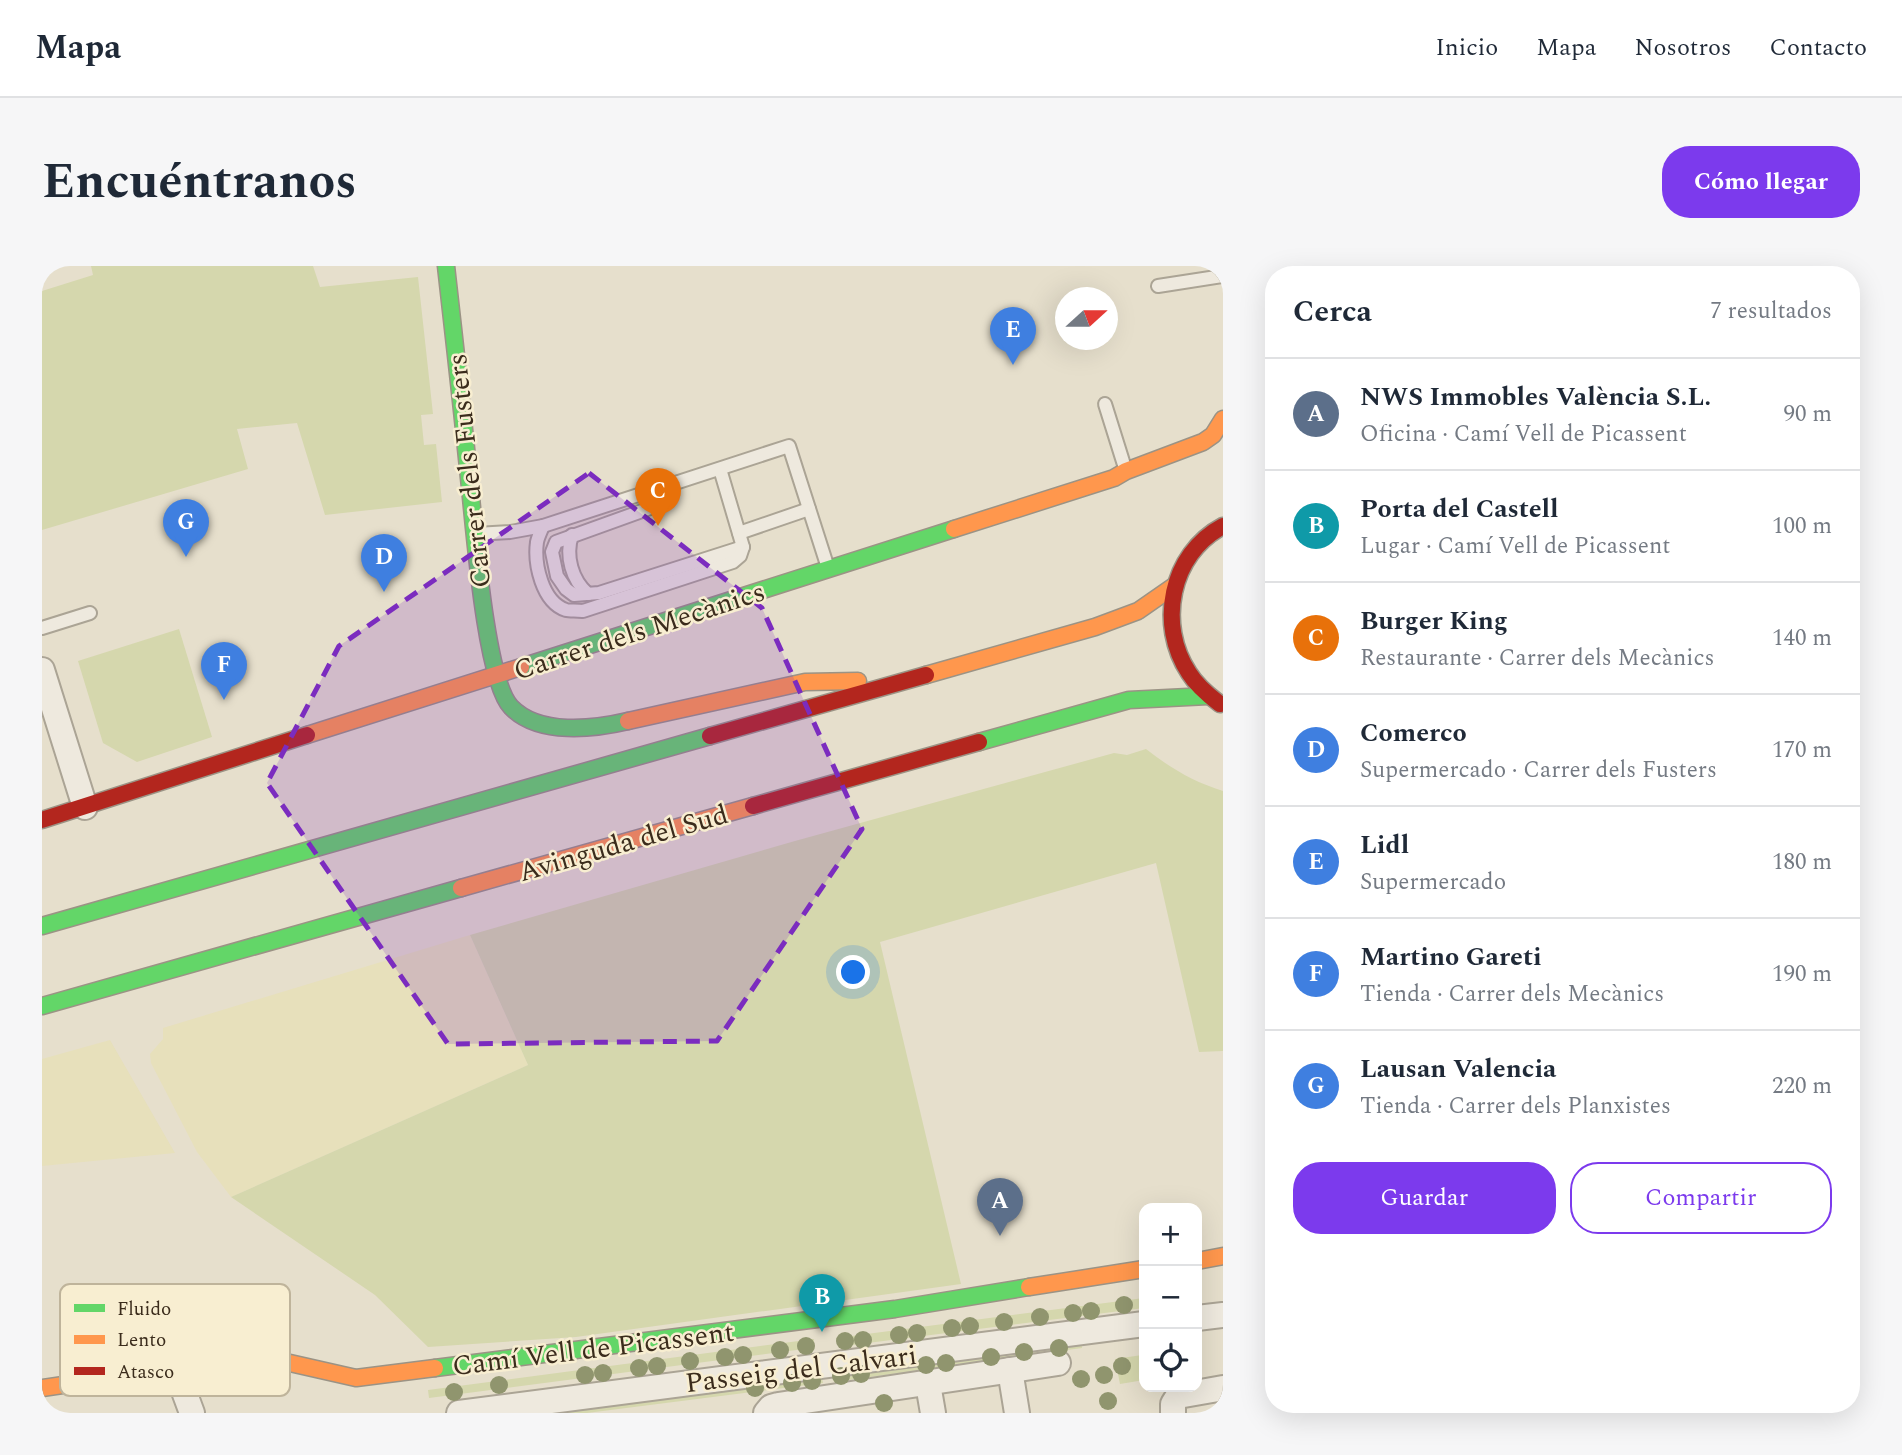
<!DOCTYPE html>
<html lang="es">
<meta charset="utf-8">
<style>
body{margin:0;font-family:Spectral,serif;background:#f6f6f7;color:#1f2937}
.controls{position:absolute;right:21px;bottom:21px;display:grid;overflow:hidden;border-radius:14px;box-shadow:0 7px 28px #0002}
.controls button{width:63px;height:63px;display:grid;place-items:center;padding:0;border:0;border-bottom:2px solid #e0e1e3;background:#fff;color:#1f2937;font:35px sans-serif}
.compass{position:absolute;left:1013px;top:21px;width:63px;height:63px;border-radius:50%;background:#fff;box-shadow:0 7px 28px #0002;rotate:69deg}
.you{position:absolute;left:812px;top:707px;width:24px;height:24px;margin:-18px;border:5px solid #fff;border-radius:50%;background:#1a73e8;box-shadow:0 0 0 10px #1a73e833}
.badge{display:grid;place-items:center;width:46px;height:46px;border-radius:50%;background:#7c3aed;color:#fff;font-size:23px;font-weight:700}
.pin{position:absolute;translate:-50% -58px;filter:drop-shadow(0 2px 4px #0008)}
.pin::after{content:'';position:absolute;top:37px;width:24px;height:21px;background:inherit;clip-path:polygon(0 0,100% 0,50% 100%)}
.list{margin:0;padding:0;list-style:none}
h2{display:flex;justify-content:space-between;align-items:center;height:91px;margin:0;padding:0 28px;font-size:30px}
h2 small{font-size:23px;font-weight:400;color:#747a83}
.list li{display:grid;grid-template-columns:46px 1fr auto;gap:21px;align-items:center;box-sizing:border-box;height:112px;padding:0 28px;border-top:2px solid #e0e1e3}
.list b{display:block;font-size:26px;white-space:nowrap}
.list p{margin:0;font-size:23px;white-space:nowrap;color:#747a83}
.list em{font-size:23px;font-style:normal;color:#747a83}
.actions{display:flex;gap:14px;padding:21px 28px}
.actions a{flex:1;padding:16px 0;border:2px solid #7c3aed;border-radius:28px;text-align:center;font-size:24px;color:#7c3aed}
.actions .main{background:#7c3aed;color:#fff}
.icon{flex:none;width:38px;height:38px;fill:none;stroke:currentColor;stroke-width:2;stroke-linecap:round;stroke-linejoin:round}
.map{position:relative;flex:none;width:1181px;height:1147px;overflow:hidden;border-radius:28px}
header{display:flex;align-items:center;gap:42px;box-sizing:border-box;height:98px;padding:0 35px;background:#fff;border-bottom:2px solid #e0e1e3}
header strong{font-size:33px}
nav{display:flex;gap:38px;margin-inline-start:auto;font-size:24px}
.intro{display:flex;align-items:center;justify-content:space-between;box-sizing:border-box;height:168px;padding:0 42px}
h1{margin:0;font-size:49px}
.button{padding:18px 32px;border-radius:28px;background:#7c3aed;color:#fff;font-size:24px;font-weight:700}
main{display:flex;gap:42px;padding:0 42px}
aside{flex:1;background:#fff;border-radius:28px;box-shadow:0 7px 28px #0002}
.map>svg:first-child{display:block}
.farmland{fill:#e7e0bb}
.green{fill:#d5d7ad}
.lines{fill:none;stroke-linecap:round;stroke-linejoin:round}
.lane-casing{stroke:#aba495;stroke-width:16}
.street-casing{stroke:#aba495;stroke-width:28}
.fast-casing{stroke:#9b9385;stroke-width:19}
.slow-casing{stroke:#9b9385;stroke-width:19}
.jam-casing{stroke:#9b9385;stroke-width:19}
.lane{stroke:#eee9de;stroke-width:12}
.street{stroke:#eee9de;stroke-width:24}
.fast{stroke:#63d668;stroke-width:16}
.slow{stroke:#ff974d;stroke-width:16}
.jam{stroke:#b3261e;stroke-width:16}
.tree{fill:#90956e}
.marked{fill:#7b2cbf;fill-opacity:0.2;stroke:#7b2cbf;stroke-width:5;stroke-dasharray:14 9;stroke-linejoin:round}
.labels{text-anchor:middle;stroke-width:5;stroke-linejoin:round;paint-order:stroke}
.street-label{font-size:28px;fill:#3b2c1c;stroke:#f8eed1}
.key{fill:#f8eed1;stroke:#bfb49b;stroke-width:2}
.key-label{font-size:19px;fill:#3b2c1c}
</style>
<header>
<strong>Mapa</strong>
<nav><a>Inicio</a><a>Mapa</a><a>Nosotros</a><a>Contacto</a></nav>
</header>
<div class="intro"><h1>Encuéntranos</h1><a class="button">Cómo llegar</a></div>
<main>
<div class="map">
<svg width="1181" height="1147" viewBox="0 0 1181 1147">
<rect width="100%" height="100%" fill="#e6dfcc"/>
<!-- farmland -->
<g class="farmland">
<polygon points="428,669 486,799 189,931 155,886 109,797 108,788 121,773 121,762"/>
<polygon points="68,774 133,887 0,900 0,793"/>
</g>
<!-- green -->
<g class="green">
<polygon points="49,0 271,0 278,21 376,11 391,148 379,149 382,179 394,178 400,236 283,249 255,157 195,163 206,203 0,264 0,25 51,9"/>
<polygon points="137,363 170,471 95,496 61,477 36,395"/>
<path d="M1104,483C1128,502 1152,516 1181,525V785L1157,786L1114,597L838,676L919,1018L534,1071L386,1081L333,1029L189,931L486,799L428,669L753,575L1072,487L1085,489Z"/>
<polygon points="1102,1032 1102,1042 802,1080 797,1080 794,1072"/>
<polygon points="772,1073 772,1080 762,1083 387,1132 386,1124"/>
<polygon points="1039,1073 1040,1082 792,1116 790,1106"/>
<polygon points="1100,1089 1102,1114 1078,1118 1073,1093"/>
<polygon points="779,1107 781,1117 545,1147 458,1147"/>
</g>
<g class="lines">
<defs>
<g id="lane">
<polyline points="1116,20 1181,10"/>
<polyline points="1063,138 1083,202"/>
<polyline points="628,219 611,241 514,276 510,286 515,310 524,323 532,329 557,327 701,281"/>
<path d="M501,260C499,265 496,271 495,276C492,298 500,336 524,344C528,345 535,344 541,345L691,296L698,290L701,281L678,203"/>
<polyline points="697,267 767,243"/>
<polyline points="434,268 468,266 501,260 747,180 786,302"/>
<path d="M530,269C523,290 530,314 546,328"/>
<polyline points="0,362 48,347"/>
</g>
<g id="street">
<polyline points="0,404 43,541"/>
<polyline points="1155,1052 1181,1049"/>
<polyline points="138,1102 140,1120 150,1147"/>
<polyline points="968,1104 975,1147"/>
<polyline points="886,1118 891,1147"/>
<polyline points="417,1147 1102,1058"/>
<polyline points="724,1147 729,1141 736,1139 1016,1097"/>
<polyline points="1131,1147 1131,1138 1136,1130 1181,1122"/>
</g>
<g id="fast">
<path d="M404,0C412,71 420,141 427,212C432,255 443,414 469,441C497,470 552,463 586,455"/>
<polyline points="479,401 912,263"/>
<polyline points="937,476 1087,434 1166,430"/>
<polyline points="0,660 668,470"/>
<polyline points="0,740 419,622"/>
<polyline points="393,1102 853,1043 987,1021"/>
</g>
<g id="slow">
<polyline points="912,263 1072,212 1084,205 1161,176 1171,169 1181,153"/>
<polyline points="884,409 1053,361 1096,345 1132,320"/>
<polyline points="586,455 763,416 816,415"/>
<polyline points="265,469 479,401"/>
<polyline points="419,622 711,540"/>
<polyline points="1155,995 1181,990"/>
<polyline points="987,1021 1102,1003"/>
<polyline points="0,1122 217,1090 314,1112 393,1102"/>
</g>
<g id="jam">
<path d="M1178,438C1166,429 1155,420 1147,407C1115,359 1128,288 1181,260"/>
<polyline points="668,470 884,409"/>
<polyline points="711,540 937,476"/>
<polyline points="0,554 265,469"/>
</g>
</defs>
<!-- lane casing -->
<use href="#lane" class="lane-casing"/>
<!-- street casing -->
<use href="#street" class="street-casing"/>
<!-- fast casing -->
<use href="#fast" class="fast-casing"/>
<!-- slow casing -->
<use href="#slow" class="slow-casing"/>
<!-- jam casing -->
<use href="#jam" class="jam-casing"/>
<!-- lane -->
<use href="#lane" class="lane"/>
<!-- street -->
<use href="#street" class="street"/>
<!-- fast -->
<use href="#fast" class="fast"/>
<!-- slow -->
<use href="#slow" class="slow"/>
<!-- jam -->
<use href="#jam" class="jam"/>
</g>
<!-- trees -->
<g class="tree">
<circle cx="1082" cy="1039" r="9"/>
<circle cx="1049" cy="1045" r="9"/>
<circle cx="1031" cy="1047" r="9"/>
<circle cx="998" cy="1051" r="9"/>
<circle cx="962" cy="1056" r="9"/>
<circle cx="928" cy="1060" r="9"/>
<circle cx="910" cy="1062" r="9"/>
<circle cx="875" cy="1067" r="9"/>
<circle cx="857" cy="1069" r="9"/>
<circle cx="821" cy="1074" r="9"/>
<circle cx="803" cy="1075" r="9"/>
<circle cx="764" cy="1080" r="9"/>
<circle cx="1017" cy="1082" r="9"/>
<circle cx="738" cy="1084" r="9"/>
<circle cx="982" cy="1086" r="9"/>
<circle cx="701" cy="1089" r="9"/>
<circle cx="683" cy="1091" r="9"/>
<circle cx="949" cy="1091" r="9"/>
<circle cx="648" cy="1095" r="9"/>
<circle cx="904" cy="1097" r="9"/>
<circle cx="884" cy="1099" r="9"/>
<circle cx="615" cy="1100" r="9"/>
<circle cx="1080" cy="1100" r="9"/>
<circle cx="597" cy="1102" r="9"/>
<circle cx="561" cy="1107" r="9"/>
<circle cx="819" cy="1108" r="9"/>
<circle cx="543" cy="1109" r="9"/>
<circle cx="1062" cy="1109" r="9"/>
<circle cx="799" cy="1110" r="9"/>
<circle cx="1039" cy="1113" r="9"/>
<circle cx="770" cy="1115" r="9"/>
<circle cx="750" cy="1117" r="9"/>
<circle cx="457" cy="1119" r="9"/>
<circle cx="713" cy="1122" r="9"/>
<circle cx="412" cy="1126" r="9"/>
<circle cx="1066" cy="1135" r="9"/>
<circle cx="842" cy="1137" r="9"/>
</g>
<!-- marked area -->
<path class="marked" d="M547,207L720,342L820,563L675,775L406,778L225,517L297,380Z"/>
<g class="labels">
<!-- street labels -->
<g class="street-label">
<text transform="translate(426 205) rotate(-96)" y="10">Carrer dels Fusters</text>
<text transform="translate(597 364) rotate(-18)" y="10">Carrer dels Mecànics</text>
<text transform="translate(581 576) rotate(-16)" y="10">Avinguda del Sud</text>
<text transform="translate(551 1082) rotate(-7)" y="10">Camí Vell de Picassent</text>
<text transform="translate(759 1102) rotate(-7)" y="10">Passeig del Calvari</text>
</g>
</g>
<!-- legend -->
<rect x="18" y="1018" width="230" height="112" rx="10" class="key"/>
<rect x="32" y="1038" width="31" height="8" fill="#63d668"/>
<rect x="32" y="1069" width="31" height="9" fill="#ff974d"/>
<rect x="32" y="1101" width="31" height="8" fill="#b3261e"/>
<g class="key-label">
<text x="75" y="1049">Fluido</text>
<text x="75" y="1080">Lento</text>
<text x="75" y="1112">Atasco</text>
</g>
</svg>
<div class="controls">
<button>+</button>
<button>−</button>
<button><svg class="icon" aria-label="locate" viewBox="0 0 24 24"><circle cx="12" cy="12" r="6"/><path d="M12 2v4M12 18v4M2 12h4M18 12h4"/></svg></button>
</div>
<svg class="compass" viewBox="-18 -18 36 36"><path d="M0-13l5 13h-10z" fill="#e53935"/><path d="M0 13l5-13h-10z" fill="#747a83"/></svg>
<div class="you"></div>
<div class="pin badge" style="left:958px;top:970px;background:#5c6f8a">A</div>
<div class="pin badge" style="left:780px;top:1066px;background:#0f9aa8">B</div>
<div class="pin badge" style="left:616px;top:260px;background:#e8710a">C</div>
<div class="pin badge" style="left:342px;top:326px;background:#3f7fe0">D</div>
<div class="pin badge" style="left:971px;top:99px;background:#3f7fe0">E</div>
<div class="pin badge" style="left:182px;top:434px;background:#3f7fe0">F</div>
<div class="pin badge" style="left:144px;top:291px;background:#3f7fe0">G</div>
</div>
<aside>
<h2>Cerca<small>7 resultados</small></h2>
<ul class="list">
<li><span class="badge" style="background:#5c6f8a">A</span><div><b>NWS Immobles València S.L.</b><p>Oficina · Camí Vell de Picassent</p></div><em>90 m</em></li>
<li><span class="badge" style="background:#0f9aa8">B</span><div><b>Porta del Castell</b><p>Lugar · Camí Vell de Picassent</p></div><em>100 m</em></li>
<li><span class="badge" style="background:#e8710a">C</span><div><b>Burger King</b><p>Restaurante · Carrer dels Mecànics</p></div><em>140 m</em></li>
<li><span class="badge" style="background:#3f7fe0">D</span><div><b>Comerco</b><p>Supermercado · Carrer dels Fusters</p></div><em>170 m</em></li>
<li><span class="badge" style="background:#3f7fe0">E</span><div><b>Lidl</b><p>Supermercado</p></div><em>180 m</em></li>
<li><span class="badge" style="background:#3f7fe0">F</span><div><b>Martino Gareti</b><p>Tienda · Carrer dels Mecànics</p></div><em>190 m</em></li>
<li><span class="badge" style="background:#3f7fe0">G</span><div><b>Lausan Valencia</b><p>Tienda · Carrer dels Planxistes</p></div><em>220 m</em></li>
</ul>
<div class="actions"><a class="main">Guardar</a><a>Compartir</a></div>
</aside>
</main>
